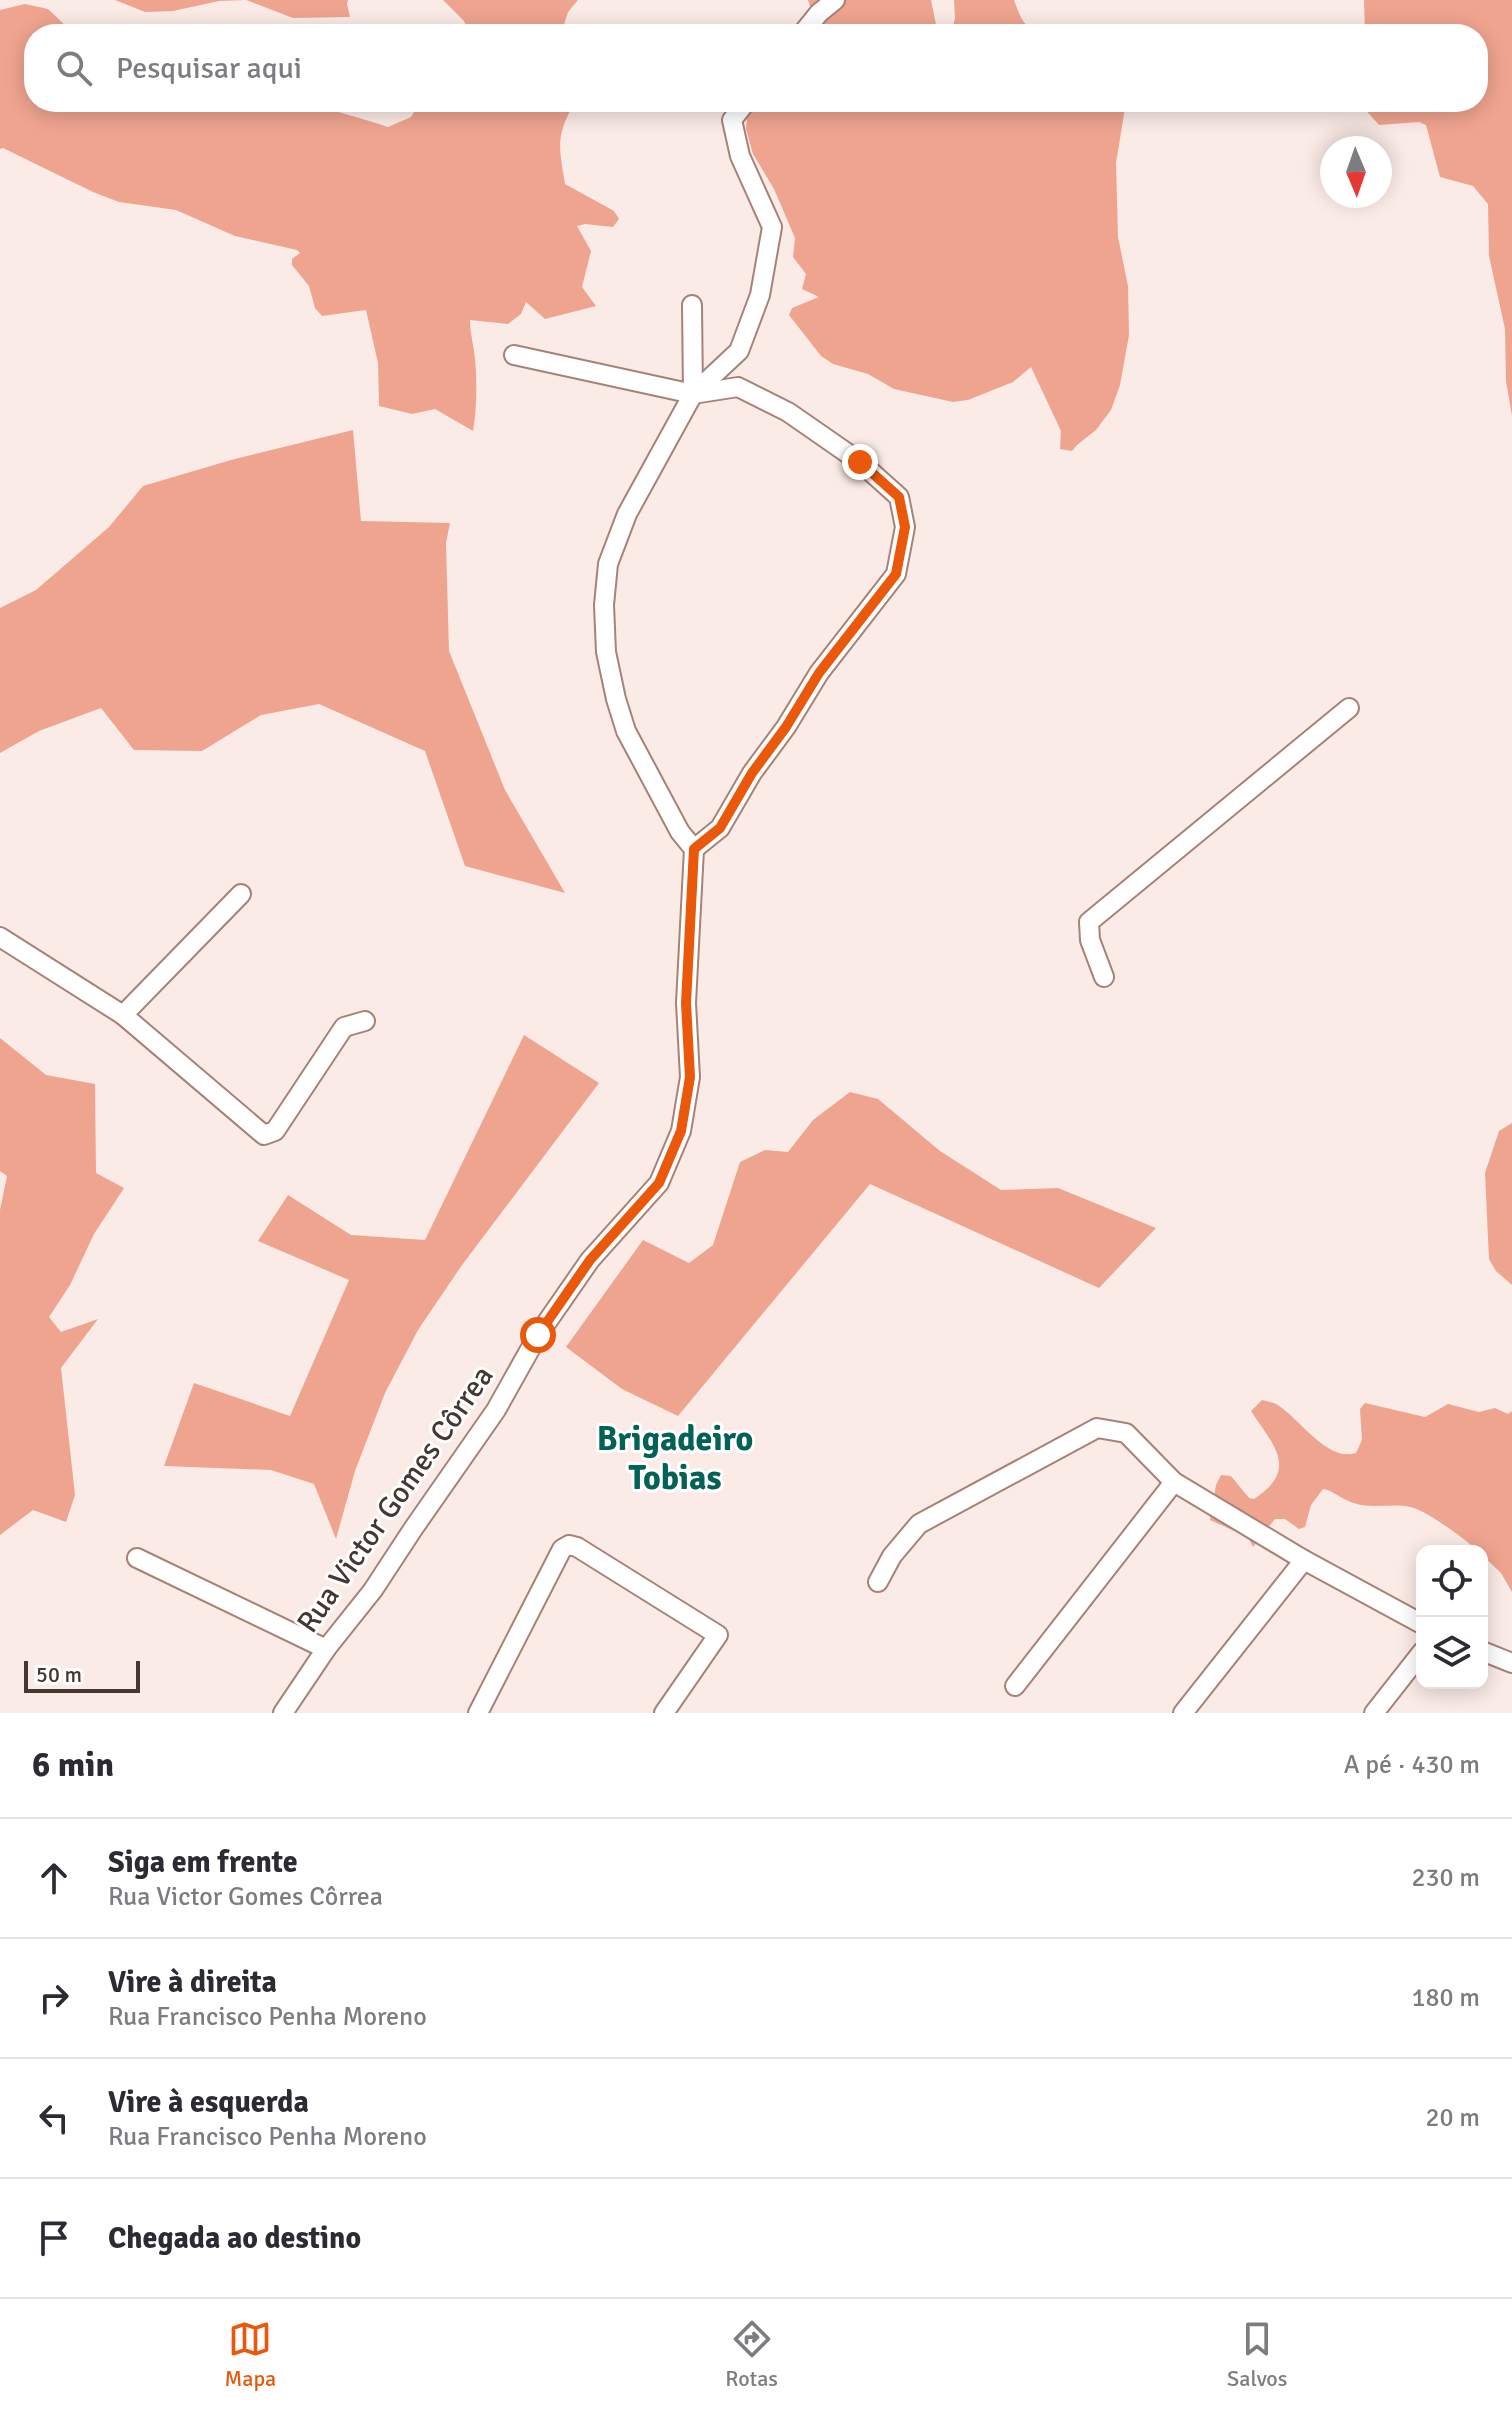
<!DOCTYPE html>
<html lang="pt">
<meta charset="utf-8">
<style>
body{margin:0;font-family:Signika,sans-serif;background:#f7f7f7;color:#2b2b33}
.controls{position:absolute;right:24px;bottom:24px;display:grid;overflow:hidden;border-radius:16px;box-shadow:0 4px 20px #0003}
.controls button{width:72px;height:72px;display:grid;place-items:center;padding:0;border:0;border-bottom:2px solid #e1e1e2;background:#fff;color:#2b2b33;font:40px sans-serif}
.compass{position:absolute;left:1320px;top:136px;width:72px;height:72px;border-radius:50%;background:#fff;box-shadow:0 4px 20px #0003;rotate:178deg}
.scale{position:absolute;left:24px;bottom:20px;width:116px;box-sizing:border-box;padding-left:8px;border:4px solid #463732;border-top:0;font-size:22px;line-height:28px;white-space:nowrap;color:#463732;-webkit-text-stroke:6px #fff;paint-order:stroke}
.stop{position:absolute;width:24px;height:24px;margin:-18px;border:6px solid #ea580c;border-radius:50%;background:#fff}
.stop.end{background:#ea580c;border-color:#fff;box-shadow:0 2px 8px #0008}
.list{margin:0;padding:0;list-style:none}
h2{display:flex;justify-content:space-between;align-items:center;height:104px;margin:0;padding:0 32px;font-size:34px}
h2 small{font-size:26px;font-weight:400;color:#7c7c81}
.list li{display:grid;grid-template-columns:52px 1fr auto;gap:24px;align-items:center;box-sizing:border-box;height:120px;padding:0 32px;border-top:2px solid #e1e1e2}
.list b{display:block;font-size:30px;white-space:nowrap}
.list p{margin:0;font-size:26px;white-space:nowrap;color:#7c7c81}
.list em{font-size:26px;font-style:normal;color:#7c7c81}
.icon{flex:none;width:44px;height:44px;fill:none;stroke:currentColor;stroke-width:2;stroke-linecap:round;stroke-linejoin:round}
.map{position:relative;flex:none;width:1512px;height:1713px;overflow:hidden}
.search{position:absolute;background:#fff;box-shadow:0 4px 20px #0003;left:24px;right:24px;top:24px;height:88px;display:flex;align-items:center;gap:20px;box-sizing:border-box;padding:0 28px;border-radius:32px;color:#7c7c81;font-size:30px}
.sheet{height:584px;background:#fff}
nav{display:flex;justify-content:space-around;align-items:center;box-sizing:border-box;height:112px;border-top:2px solid #e1e1e2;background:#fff;font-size:22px;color:#7c7c81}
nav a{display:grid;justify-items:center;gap:4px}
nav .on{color:#ea580c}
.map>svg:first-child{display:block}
.forest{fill:#efa48f}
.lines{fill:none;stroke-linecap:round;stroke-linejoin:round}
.minor-casing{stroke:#a68277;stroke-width:22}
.minor{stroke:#fff;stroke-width:18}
.route{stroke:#ea580c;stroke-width:10}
.labels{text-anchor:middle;stroke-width:6;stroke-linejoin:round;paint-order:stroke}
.street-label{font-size:30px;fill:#463732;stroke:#fff}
.quarter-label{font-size:34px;font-weight:bold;fill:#036255;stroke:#fff}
</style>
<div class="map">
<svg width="1512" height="1713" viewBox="0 0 1512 1713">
<rect width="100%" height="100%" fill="#fbebe6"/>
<!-- forest -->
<g class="forest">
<polygon points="115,0 348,0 347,4 350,17 293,18 246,0 219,1 173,11 145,12"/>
<polygon points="443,0 578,0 568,12 561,34 472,34 463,20"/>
<polygon points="808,0 931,0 938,34 815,34 826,29 827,26 811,9"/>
<path d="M954,0H1014C1023,24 1024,29 1050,34H951L955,18Z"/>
<polygon points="1364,0 1512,0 1512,416 1506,381 1505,329 1489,256 1488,204 1473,186 1440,177 1426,125 1419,122 1379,125 1363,107 1365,103 1373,102 1478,102 1478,34 1365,34"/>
<path d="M25,4L48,9L67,27L85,34H34V102H309C335,112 362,118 388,127L411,117L420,102H575C555,137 559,146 565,184L614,211L619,219L613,227L585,224L577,226L591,251L582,287L596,306L545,319L526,302L521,314L508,324L470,320C470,334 474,346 475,359C477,382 477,407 473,431L435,409L412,414L379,406L378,363L366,310L322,316L315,308L309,286L292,265V259L300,253L297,250L235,236L176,210L119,202L93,192L3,148L0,149V10Z"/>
<polygon points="751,102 1097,102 1104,106 1115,103 1125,108 1116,163 1118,237 1128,286 1129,335 1120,385 1111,410 1096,430 1077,445 1072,451 1060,449 1061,431 1031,367 1013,382 968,400 953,402 894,389 868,374 833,364 821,356 789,315 792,308 819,297 802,289 806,274 793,257 795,238 774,189 753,154 746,129 748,108"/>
<polygon points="353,430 361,521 450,523 446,543 449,651 505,790 565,893 465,866 425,751 319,704 261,715 202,751 134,750 101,708 39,731 0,753 0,608 36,590 109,527 143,486 231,460"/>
<polygon points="524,1035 599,1083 462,1265 418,1330 385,1393 355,1471 336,1539 314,1484 271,1470 164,1466 194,1383 290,1416 349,1280 258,1241 288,1195 351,1235 425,1240"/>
<polygon points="0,1038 46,1075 95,1084 96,1173 124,1188 94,1234 70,1285 49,1317 61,1332 98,1319 61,1368 75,1495 66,1522 33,1510 0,1535 0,1210 7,1176 0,1171"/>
<polygon points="850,1092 878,1099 940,1151 1001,1190 1058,1188 1156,1228 1099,1288 870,1184 678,1416 622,1389 566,1347 643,1240 689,1263 713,1245 740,1162 765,1150 788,1152 813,1120"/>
<polygon points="1512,1123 1512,1285 1496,1271 1489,1259 1485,1173 1499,1131"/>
<path d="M1262,1400C1266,1401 1270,1402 1274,1403C1298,1415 1326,1463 1356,1453L1362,1440L1360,1409L1365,1403L1425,1417L1448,1404L1479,1412L1495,1408L1508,1414L1512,1411V1592L1501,1573L1482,1555V1551H1478C1465,1539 1431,1514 1414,1508C1397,1502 1375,1509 1357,1504C1343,1501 1333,1490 1323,1489L1311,1505L1305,1527L1299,1529L1285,1519H1275L1253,1547L1250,1541V1517L1241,1529L1237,1532L1210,1520L1216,1485L1221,1475L1231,1476L1249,1498L1254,1499C1300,1469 1273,1445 1251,1411Z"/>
</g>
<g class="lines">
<defs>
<g id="minor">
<polyline points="802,34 819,13 835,0"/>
<polyline points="514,355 693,394 738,387 788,412 860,462 899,497 905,527 896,574 819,673 786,727 752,773 720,828 694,849"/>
<polyline points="693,394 739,351 760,295 772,227 740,156 732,120 746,102"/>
<polyline points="0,937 123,1015 264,1135 275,1131 344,1027 365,1021"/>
<polyline points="1104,977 1090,940 1089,922 1349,708"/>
<polyline points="123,1015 241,894"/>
<polyline points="137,1558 326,1649"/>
<polyline points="878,1582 892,1556 919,1524 1097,1428 1126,1433 1174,1482 1304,1560 1422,1624"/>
<polyline points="1482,1651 1512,1663"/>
<polyline points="1015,1686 1174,1482"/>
<polyline points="283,1713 326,1649 373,1590 413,1529 496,1410 538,1335 590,1260 659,1183 681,1131 690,1077 686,1003 694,849 680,832 626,731 616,699 606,652 604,605 608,564 627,514 693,394 692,305"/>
<polyline points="478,1713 562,1549 569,1545 577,1547 718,1635 664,1713"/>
<polyline points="1183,1713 1304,1560"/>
<polyline points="1374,1713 1422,1652"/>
</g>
</defs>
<!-- minor casing -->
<use href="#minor" class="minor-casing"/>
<!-- minor -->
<use href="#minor" class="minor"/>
</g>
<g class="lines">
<!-- route -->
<polyline class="route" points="538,1335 590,1260 659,1183 681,1131 690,1077 686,1003 694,849 720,828 752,773 786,727 819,673 896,574 905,527 899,497 860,462"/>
</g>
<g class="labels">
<!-- street labels -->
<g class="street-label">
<text transform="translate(395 1499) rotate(-55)" y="10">Rua Victor Gomes Côrrea</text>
</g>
<!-- quarter labels -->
<g class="quarter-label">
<text x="675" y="1450">Brigadeiro<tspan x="675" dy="39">Tobias</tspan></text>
</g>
</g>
</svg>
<div class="controls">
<button><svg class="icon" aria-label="locate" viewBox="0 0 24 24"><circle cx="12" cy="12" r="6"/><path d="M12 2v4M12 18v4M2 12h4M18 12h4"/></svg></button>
<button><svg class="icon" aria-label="layers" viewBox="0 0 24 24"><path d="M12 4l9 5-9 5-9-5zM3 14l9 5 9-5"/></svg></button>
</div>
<svg class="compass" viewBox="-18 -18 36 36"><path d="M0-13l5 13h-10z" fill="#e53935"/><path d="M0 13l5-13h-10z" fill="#7c7c81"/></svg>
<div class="scale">50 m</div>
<div class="stop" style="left:538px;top:1335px"></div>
<div class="stop end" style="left:860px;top:462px"></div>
<div class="search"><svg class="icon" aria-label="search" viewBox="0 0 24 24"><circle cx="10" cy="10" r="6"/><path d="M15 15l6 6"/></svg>Pesquisar aqui</div>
</div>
<section class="sheet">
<h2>6 min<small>A pé · 430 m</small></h2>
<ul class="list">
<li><svg class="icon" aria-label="ahead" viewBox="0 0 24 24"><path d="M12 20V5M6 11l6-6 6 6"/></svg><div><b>Siga em frente</b><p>Rua Victor Gomes Côrrea</p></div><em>230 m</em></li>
<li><svg class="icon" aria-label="right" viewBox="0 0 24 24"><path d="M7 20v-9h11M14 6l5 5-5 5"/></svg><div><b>Vire à direita</b><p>Rua Francisco Penha Moreno</p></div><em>180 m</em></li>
<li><svg class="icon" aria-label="left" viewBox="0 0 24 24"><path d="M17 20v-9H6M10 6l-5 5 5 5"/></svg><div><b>Vire à esquerda</b><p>Rua Francisco Penha Moreno</p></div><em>20 m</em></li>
<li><svg class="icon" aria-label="arrive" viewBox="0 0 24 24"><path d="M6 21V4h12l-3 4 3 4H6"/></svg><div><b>Chegada ao destino</b></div></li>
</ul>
</section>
<nav>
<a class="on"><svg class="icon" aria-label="map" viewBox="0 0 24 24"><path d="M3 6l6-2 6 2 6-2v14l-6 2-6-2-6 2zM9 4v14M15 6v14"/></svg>Mapa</a>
<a><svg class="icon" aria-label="directions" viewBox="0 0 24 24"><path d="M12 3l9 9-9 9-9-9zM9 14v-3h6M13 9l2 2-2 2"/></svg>Rotas</a>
<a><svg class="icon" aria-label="saved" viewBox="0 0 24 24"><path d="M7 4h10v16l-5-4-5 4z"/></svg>Salvos</a>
</nav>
